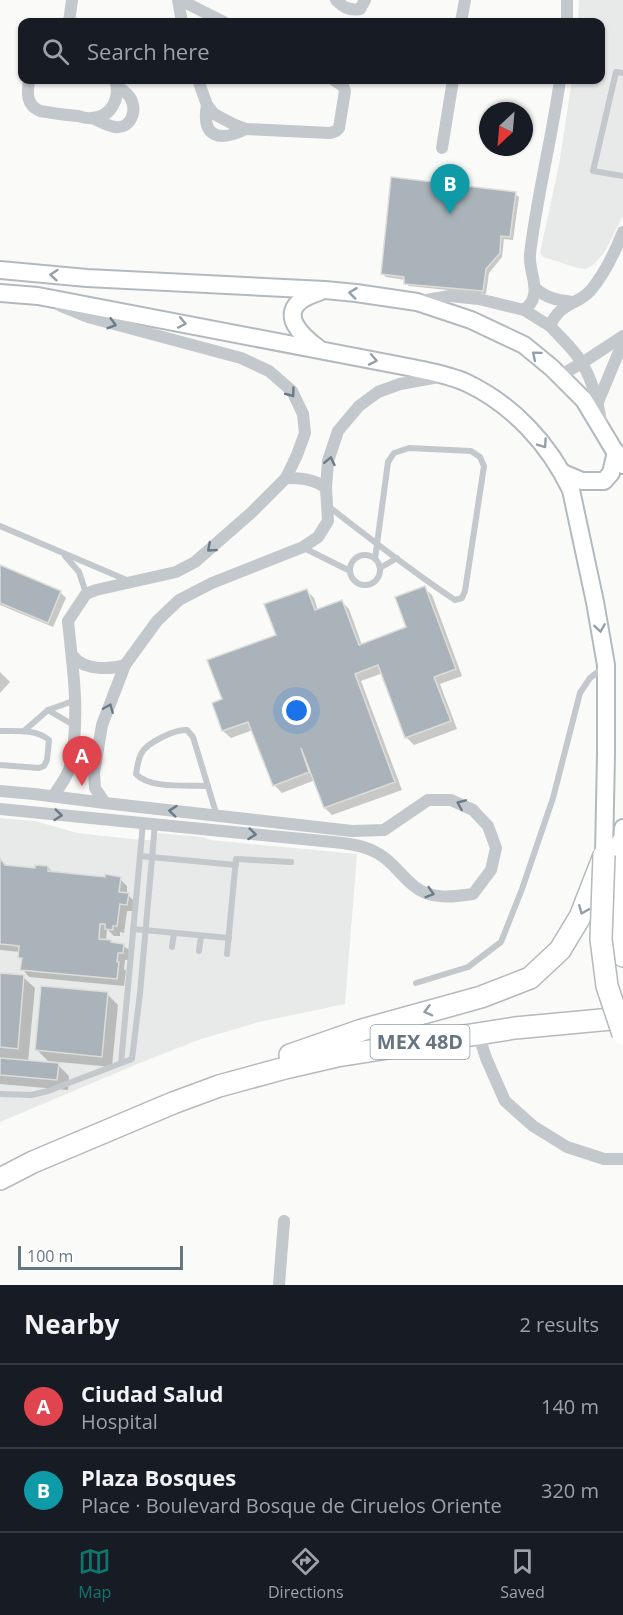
<!DOCTYPE html>
<meta charset="utf-8">
<style>
body{margin:0;font-family:"Open Sans",sans-serif;background:#20242c;color:#f1f3f6}
.compass{position:absolute;left:479px;top:102px;width:54px;height:54px;border-radius:50%;background:#171b24;box-shadow:0 2px 4px #0004;rotate:206deg}
.scale{position:absolute;left:18px;bottom:15px;width:165px;box-sizing:border-box;padding-left:6px;border:3px solid #657683;border-top:0;font-size:16px;line-height:21px;white-space:nowrap;color:#657683;-webkit-text-stroke:4px #fff;paint-order:stroke}
.you{position:absolute;left:297px;top:711px;width:21px;height:21px;margin:-15px;border:4px solid #fff;border-radius:50%;background:#1a73e8;box-shadow:0 0 0 9px #1a73e833}
.badge{display:grid;place-items:center;width:39px;height:39px;border-radius:50%;background:#0f766e;color:#fff;font-size:20px;font-weight:700}
.pin{position:absolute;translate:-50% -50px;filter:drop-shadow(0 2px 3px #0008)}
.pin::after{content:'';position:absolute;top:32px;width:21px;height:18px;background:inherit;clip-path:polygon(0 0,100% 0,50% 100%)}
.list{margin:0;padding:0;list-style:none}
h2{display:flex;justify-content:space-between;align-items:center;height:78px;margin:0;padding:0 24px;font-size:26px}
h2 small{font-size:20px;font-weight:400;color:#9ea1a6}
.list li{display:grid;grid-template-columns:39px 1fr auto;gap:18px;align-items:center;box-sizing:border-box;height:84px;padding:0 24px;border-top:2px solid #363941}
.list b{display:block;font-size:22px;white-space:nowrap}
.list p{margin:0;font-size:20px;white-space:nowrap;color:#9ea1a6}
.list em{font-size:20px;font-style:normal;color:#9ea1a6}
.icon{flex:none;width:33px;height:33px;fill:none;stroke:currentColor;stroke-width:2;stroke-linecap:round;stroke-linejoin:round}
.map{position:relative;flex:none;width:623px;height:1285px;overflow:hidden}
.search{position:absolute;background:#171b24;box-shadow:0 2px 4px #0004;left:18px;right:18px;top:18px;height:66px;display:flex;align-items:center;gap:15px;box-sizing:border-box;padding:0 21px;border-radius:12px;color:#9ea1a6;font-size:22px}
.sheet{height:246px;background:#171b24}
nav{display:flex;justify-content:space-around;align-items:center;box-sizing:border-box;height:84px;border-top:2px solid #363941;background:#171b24;font-size:16px;color:#9ea1a6}
nav a{display:grid;justify-items:center;gap:3px}
nav .on{color:#0f766e}
.map>svg:first-child{display:block}
.built{fill:#e8e9e9}
.shadow{fill:#0003}
.building{fill:#aab3b9;stroke:#dcdcda;stroke-width:1.5}
.lines{fill:none;stroke-linecap:round;stroke-linejoin:round}
.secondary-casing{stroke:#b3babf;stroke-width:20}
.highway-casing{stroke:#b4b9bd;stroke-width:24}
.lane{stroke:#c3c8cc;stroke-width:6}
.street{stroke:#c3c8cc;stroke-width:12}
.secondary{stroke:#fff;stroke-width:16}
.highway{stroke:#fff;stroke-width:21}
.highway-bridge-casing{stroke:#b4b9bd;stroke-width:24;stroke-linecap:butt}
.highway-bridge{stroke:#fff;stroke-width:21}
.oneway{stroke:#939fa8}
.oneway2{stroke:#6a7a87}
.labels{text-anchor:middle;stroke-width:6;stroke-linejoin:round;paint-order:stroke}
.shield{fill:#fff;stroke:#939fa8;stroke-width:1.5}
.shield-label{font-size:20px;font-weight:bold;fill:#657683}
</style>
<div class="map">
<svg width="623" height="1285" viewBox="0 0 623 1285">
<rect width="100%" height="100%" fill="#fafaf8"/>
<!-- built -->
<g class="built">
<polygon points="579,0 623,0 623,216 604,253 592,266 585,269 578,268 543,257 540,253 559,165 572,80 600,80 600,22 578,22"/>
<polygon points="0,818 35,821 77,833 141,840 156,840 158,833 202,837 210,840 357,854 345,1004 259,1022 201,1039 147,1060 0,1122"/>
</g>
<!-- shadow -->
<g class="shadow">
<polygon points="515,194 519,197 513,240 504,239 502,257 489,273 486,294 409,286 406,283 406,280 386,277 383,274"/>
<polygon points="0,567 60,592 66,598 53,627 0,605"/>
<polygon points="424,588 432,595 462,676 440,684 457,729 414,745 406,737 383,673 361,681 402,790 332,815 325,808 315,780 282,793 274,785 253,730 231,738 223,731 214,704 224,700 278,636 306,590 314,598 318,610 342,602 349,609 362,645 408,628"/>
<polygon points="0,672 10,682 0,693"/>
<polygon points="0,858 7,866 36,870 48,867 53,873 120,879 127,886 127,894 135,902 134,911 127,911 124,933 120,932 120,936 114,936 107,929 106,941 112,944 123,945 131,952 130,960 125,960 124,969 126,971 124,986 29,977 22,969 23,961 20,958 20,952 0,950"/>
<polygon points="0,975 23,977 35,988 28,1062 58,1065 69,1076 68,1090 0,1084"/>
<polygon points="107,994 118,1005 112,1067 48,1061 36,1049"/>
</g>
<!-- building -->
<g class="building">
<polygon points="391,177 516,192 510,237 501,236 500,253 486,269 483,291 404,284 404,277 381,274"/>
<polygon points="0,565 61,591 48,623 0,603"/>
<polygon points="425,586 456,669 434,677 451,721 405,738 378,665 355,674 395,782 324,808 301,748 309,772 273,786 248,722 222,731 212,703 222,699 207,660 276,635 264,604 307,589 315,610 342,600 359,645 406,627 395,597"/>
<polygon points="0,858 5,865 35,868 35,865 48,866 48,871 105,877 105,874 121,877 119,892 129,893 127,905 120,904 117,926 113,926 113,930 105,929 105,924 100,924 99,939 111,940 111,942 124,944 123,953 118,953 117,962 119,962 117,979 20,970 22,958 18,958 19,946 0,944"/>
<polygon points="0,973 24,975 18,1049 0,1047"/>
<polygon points="41,986 108,992 102,1057 35,1050"/>
<polygon points="0,1058 59,1063 57,1080 0,1075"/>
</g>
<g class="lines">
<defs>
<g id="secondary">
<polyline points="0,270 87,278 325,290 356,293 417,302 471,320 524,345 552,368 584,400 623,465"/>
<path d="M0,293L38,296L413,368C431,372 450,375 467,383C513,405 549,444 571,490L595,602L606,665V754L604,855"/>
<path d="M318,348C302,336 279,315 303,299C309,295 315,294 321,291"/>
<polyline points="563,473 582,481 604,481 611,473 616,452"/>
<polyline points="622,843 623,828"/>
</g>
<g id="highway">
<polyline points="622,843 621,945 623,956"/>
<polyline points="290,1055 362,1030 481,997 530,978 560,950 580,917 603,858"/>
<polyline points="0,1179 33,1162 173,1103 219,1086 285,1068 337,1056 515,1028 623,1018"/>
</g>
</defs>
<!-- secondary casing -->
<use href="#secondary" class="secondary-casing"/>
<!-- highway casing -->
<use href="#highway" class="highway-casing"/>
<!-- lane -->
<g class="lane">
<polyline points="623,73 616,72 593,171 623,176"/>
<path d="M328,506C369,538 411,571 455,600L462,598L465,591L484,466L480,457L471,451L409,448L394,453L388,462L375,559"/>
<polyline points="0,526 129,581"/>
<polyline points="304,548 350,571"/>
<circle cx="365" cy="570" r="15"/>
<polyline points="65,556 79,572 86,593"/>
<polyline points="380,568 397,558"/>
<polyline points="48,710 75,726"/>
<path d="M0,731C16,731 36,729 49,740L47,760L44,766L39,768L0,765"/>
<polyline points="24,731 48,710 76,700"/>
<path d="M208,786C188,785 149,789 136,774C137,768 138,760 141,754C146,743 175,729 187,730L193,737L217,816"/>
<polyline points="140,856 236,865"/>
<polyline points="133,929 229,938"/>
<polyline points="172,947 174,933"/>
<polyline points="199,951 201,936"/>
<polyline points="227,954 236,859 291,862"/>
<polyline points="416,983 468,967 501,942 522,889 553,798 580,693 590,678 603,668"/>
<polyline points="121,1063 143,823"/>
<polyline points="0,1094 31,1095 48,1091 132,1059 140,993 155,824"/>
</g>
<!-- street -->
<g class="street">
<polyline points="178,0 182,22"/>
<polyline points="180,0 224,22"/>
<path d="M336,0C343,7 349,11 360,9L365,0"/>
<polyline points="69,22 72,0"/>
<polyline points="461,22 465,0"/>
<polyline points="567,22 567,0"/>
<path d="M29,80C27,93 26,105 40,111C52,113 65,115 78,116C82,117 88,119 92,118C112,117 121,97 115,80"/>
<polyline points="198,80 207,105 214,114 233,124 246,129 330,133 336,131 339,128 345,91 343,86 334,80"/>
<path d="M207,105C201,138 220,142 246,129"/>
<path d="M92,118C99,121 108,126 115,127C131,129 137,111 131,99C129,94 121,89 117,85"/>
<polyline points="442,148 453,80"/>
<path d="M535,288C546,298 557,300 572,302"/>
<path d="M420,301L450,296L479,299L524,310C545,294 528,274 530,254C537,195 552,138 560,80"/>
<polyline points="524,310 550,326"/>
<polyline points="559,376 582,363 623,336"/>
<polyline points="598,402 623,342"/>
<path d="M601,422C598,402 592,380 582,363C574,349 561,338 550,326C561,301 577,306 591,290C605,273 615,252 623,232"/>
<path d="M286,478C301,478 314,479 326,488"/>
<path d="M73,656C83,670 110,670 125,665"/>
<path d="M0,791L34,794L105,803L352,831L384,830L428,800H451L473,810L488,826L496,848L491,870L473,894C453,897 430,900 414,886C401,876 393,862 379,854C368,847 356,845 343,843L0,809"/>
<path d="M53,796C60,786 68,776 71,764C73,757 73,749 74,741C78,700 72,662 68,621L86,594L96,590L176,572L195,562L251,513L286,478L297,455L305,433L303,414L292,391L269,371L241,358L88,317L61,306"/>
<polyline points="105,803 95,788 94,773 102,725 125,665 157,621 179,600 212,583 303,547 318,537 328,521 326,488 328,461 338,431 359,406 378,392 400,384 439,377"/>
<polyline points="478,1033 486,1058 505,1101 533,1126 567,1147 604,1159 623,1159"/>
<polyline points="279,1285 284,1221"/>
</g>
<!-- secondary -->
<use href="#secondary" class="secondary"/>
<!-- highway -->
<use href="#highway" class="highway"/>
<defs>
<polyline id="highway-bridge" points="604,855 601,939 607,986 623,1034"/>
</defs>
<!-- highway-bridge casing -->
<use href="#highway-bridge" class="highway-bridge-casing"/>
<!-- highway-bridge -->
<use href="#highway-bridge" class="highway-bridge"/>
</g>
<!-- one-way arrows -->
<defs><path id="oneway-chevron" d="M-2-3.5L2.5 0L-2 3.5" fill="none" stroke-width="1.6" stroke-linecap="round" stroke-linejoin="round" transform="scale(1.5)"/></defs>
<g class="oneway">
<use href="#oneway-chevron" transform="translate(54 275) rotate(-175)"/>
<use href="#oneway-chevron" transform="translate(353 293) rotate(-173)"/>
<use href="#oneway-chevron" transform="translate(182 323) rotate(11)"/>
<use href="#oneway-chevron" transform="translate(536 355) rotate(-140)"/>
<use href="#oneway-chevron" transform="translate(373 360) rotate(11)"/>
<use href="#oneway-chevron" transform="translate(543 444) rotate(55)"/>
<use href="#oneway-chevron" transform="translate(600 628) rotate(81)"/>
<use href="#oneway-chevron" transform="translate(583 910) rotate(112)"/>
<use href="#oneway-chevron" transform="translate(428 1011) rotate(165)"/>
</g>
<g class="oneway2">
<use href="#oneway-chevron" transform="translate(112 324) rotate(16)"/>
<use href="#oneway-chevron" transform="translate(291 393) rotate(53)"/>
<use href="#oneway-chevron" transform="translate(330 461) rotate(-78)"/>
<use href="#oneway-chevron" transform="translate(211 548) rotate(139)"/>
<use href="#oneway-chevron" transform="translate(109 708) rotate(-67)"/>
<use href="#oneway-chevron" transform="translate(461 804) rotate(-157)"/>
<use href="#oneway-chevron" transform="translate(173 811) rotate(-174)"/>
<use href="#oneway-chevron" transform="translate(58 815) rotate(6)"/>
<use href="#oneway-chevron" transform="translate(252 834) rotate(6)"/>
<use href="#oneway-chevron" transform="translate(430 893) rotate(17)"/>
</g>
<g class="labels">
<!-- shield labels -->
<rect class="shield" x="370.5" y="1025" width="99" height="34" rx="4.5"/>
<g class="shield-label">
<text x="420" y="1049">MEX 48D</text>
</g>
</g>
</svg>
<svg class="compass" viewBox="-18 -18 36 36"><path d="M0-13l5 13h-10z" fill="#e53935"/><path d="M0 13l5-13h-10z" fill="#9ea1a6"/></svg>
<div class="scale">100 m</div>
<div class="you"></div>
<div class="pin badge" style="left:82px;top:786px;background:#e0444e">A</div>
<div class="pin badge" style="left:450px;top:214px;background:#0f9aa8">B</div>
<div class="search"><svg class="icon" aria-label="search" viewBox="0 0 24 24"><circle cx="10" cy="10" r="6"/><path d="M15 15l6 6"/></svg>Search here</div>
</div>
<section class="sheet">
<h2>Nearby<small>2 results</small></h2>
<ul class="list">
<li><span class="badge" style="background:#e0444e">A</span><div><b>Ciudad Salud</b><p>Hospital</p></div><em>140 m</em></li>
<li><span class="badge" style="background:#0f9aa8">B</span><div><b>Plaza Bosques</b><p>Place · Boulevard Bosque de Ciruelos Oriente</p></div><em>320 m</em></li>
</ul>
</section>
<nav>
<a class="on"><svg class="icon" aria-label="map" viewBox="0 0 24 24"><path d="M3 6l6-2 6 2 6-2v14l-6 2-6-2-6 2zM9 4v14M15 6v14"/></svg>Map</a>
<a><svg class="icon" aria-label="directions" viewBox="0 0 24 24"><path d="M12 3l9 9-9 9-9-9zM9 14v-3h6M13 9l2 2-2 2"/></svg>Directions</a>
<a><svg class="icon" aria-label="saved" viewBox="0 0 24 24"><path d="M7 4h10v16l-5-4-5 4z"/></svg>Saved</a>
</nav>
